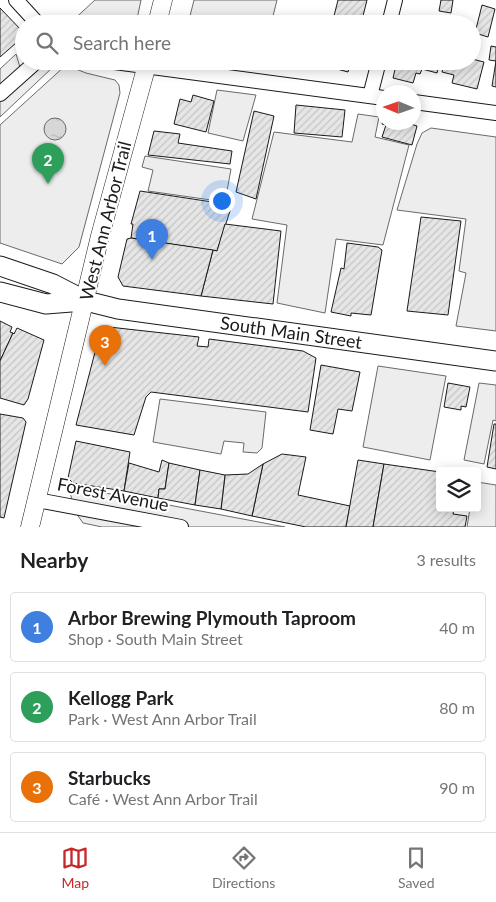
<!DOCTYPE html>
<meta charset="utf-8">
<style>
body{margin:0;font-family:Lato,sans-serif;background:#f6f6f6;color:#202124}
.controls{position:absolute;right:15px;bottom:15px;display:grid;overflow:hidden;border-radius:5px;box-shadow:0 2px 12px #0003}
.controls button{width:45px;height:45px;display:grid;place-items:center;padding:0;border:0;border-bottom:1px solid #e0e0e0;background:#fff;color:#202124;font:25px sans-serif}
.compass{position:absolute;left:376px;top:85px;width:45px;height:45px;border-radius:50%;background:#fff;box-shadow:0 2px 12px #0003;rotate:272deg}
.you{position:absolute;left:221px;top:200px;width:18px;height:18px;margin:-12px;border:4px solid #fff;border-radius:50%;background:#1a73e8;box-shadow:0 0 0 8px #1a73e833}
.badge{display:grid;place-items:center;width:32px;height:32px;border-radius:50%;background:#c62828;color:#fff;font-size:16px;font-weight:700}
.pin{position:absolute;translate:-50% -41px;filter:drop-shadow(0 1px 2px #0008)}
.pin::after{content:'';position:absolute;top:26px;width:18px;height:15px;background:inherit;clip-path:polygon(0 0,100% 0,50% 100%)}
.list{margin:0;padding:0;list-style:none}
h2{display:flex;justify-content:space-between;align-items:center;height:65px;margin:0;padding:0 20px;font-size:21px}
h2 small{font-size:16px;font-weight:400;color:#757577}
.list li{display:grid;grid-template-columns:32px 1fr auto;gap:15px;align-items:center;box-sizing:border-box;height:70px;margin:0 10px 10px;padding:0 10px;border:1px solid #e0e0e0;border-radius:5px}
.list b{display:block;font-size:19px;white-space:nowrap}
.list p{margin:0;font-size:16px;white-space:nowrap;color:#757577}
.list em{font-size:16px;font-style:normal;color:#757577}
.icon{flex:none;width:28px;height:28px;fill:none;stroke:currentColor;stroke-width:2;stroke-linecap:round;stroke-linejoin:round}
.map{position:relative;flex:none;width:496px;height:527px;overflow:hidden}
.search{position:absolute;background:#fff;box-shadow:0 2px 12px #0003;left:15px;right:15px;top:15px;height:55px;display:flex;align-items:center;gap:12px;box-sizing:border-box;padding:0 18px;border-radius:28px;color:#757577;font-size:19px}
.sheet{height:305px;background:#fff}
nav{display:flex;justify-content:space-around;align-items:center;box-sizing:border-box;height:70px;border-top:1px solid #e0e0e0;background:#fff;font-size:14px;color:#757577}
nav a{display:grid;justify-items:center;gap:2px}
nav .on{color:#c62828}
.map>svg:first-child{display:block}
.built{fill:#ededed;stroke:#6a6a6a}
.water{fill:url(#water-ripples);stroke:#6a6a6a}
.building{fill:url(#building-hatch);stroke:#1a1a1a}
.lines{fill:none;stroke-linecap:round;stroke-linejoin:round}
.minor-casing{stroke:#1a1a1a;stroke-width:16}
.tertiary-casing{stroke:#1a1a1a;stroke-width:19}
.secondary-casing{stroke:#1a1a1a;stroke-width:21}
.minor{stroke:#fff;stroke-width:14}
.tertiary{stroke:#fff;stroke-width:18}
.secondary{stroke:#fff;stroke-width:19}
.labels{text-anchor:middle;stroke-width:4;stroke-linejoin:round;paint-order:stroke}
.street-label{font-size:18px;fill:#1a1a1a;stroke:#fff}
</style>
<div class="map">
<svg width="496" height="527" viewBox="0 0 496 527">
<defs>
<pattern id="water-ripples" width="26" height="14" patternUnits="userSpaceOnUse" patternTransform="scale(1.25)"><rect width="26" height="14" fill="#d7d7d7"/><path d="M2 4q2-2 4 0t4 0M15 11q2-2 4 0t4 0" fill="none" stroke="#b8b8b8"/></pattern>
<pattern id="building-hatch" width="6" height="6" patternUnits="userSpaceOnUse" patternTransform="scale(1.25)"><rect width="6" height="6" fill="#e6e6e6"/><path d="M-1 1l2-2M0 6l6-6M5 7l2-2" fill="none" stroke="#c5c5c5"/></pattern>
</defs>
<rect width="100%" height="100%" fill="#fff"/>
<!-- built -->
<g class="built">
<polygon points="95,0 141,0 136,24 69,24"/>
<polygon points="194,0 277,0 271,24 188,24"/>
<polygon points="16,54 22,74 36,64 53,67 0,117 0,69"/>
<polygon points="66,65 86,73 115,80 119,85 120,93 79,247 62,264 0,243 0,125"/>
<polygon points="217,90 256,95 243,141 208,133"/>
<polygon points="358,114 379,117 375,137 409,145 383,245 336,239 325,313 277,303 287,225 252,219 274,132 352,142"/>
<polygon points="431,128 496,137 496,331 456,326 466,273 459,271 466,219 397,210 417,144 422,133"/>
<polygon points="145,156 231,169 225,202 148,191 153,170 142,167"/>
<polygon points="378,366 446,376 430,460 363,447"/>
<polygon points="479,383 496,385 496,421 493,420 484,464 464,460"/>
<polygon points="160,399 266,412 262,448 257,453 243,452 244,443 224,441 221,454 153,442"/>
<polygon points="477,482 496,485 496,527 467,527 470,508 477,508"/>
<polygon points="68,486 285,527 102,527 83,523 76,513"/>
</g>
<!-- water -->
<circle class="water" cx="55" cy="129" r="11"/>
<!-- building -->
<g class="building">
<polygon points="338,0 367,0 361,24 332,24"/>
<polygon points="441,0 453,0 451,13 439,11"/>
<polygon points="482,5 495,9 488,37 475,33"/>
<polygon points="0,8 24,33 24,36 0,57"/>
<polygon points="491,46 496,47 496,87 492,86 496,61 489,60"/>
<polygon points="472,59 484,62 477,89 452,83 454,75 442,72 445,61 472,61"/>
<polygon points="323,61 351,61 348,72 322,65"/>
<polygon points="397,61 440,61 437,73 422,69 420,74 416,73 413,83 393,78"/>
<polygon points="193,95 214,101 206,132 174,124 180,99 191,102"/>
<polygon points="296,105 345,110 342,137 294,133"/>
<polygon points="254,111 274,116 256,199 236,192"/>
<polygon points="384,117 384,122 404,122 417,126 412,145 382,137 386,125 382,124"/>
<polygon points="154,131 180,134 178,143 232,151 230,164 148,155"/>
<polygon points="140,191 232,205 217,251 131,238 133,224 131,224"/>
<polygon points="421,217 461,221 448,315 407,311"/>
<polygon points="225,224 281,231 273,304 201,296 213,250 217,251"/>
<polygon points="131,238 213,250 201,296 123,286 118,277 127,239"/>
<polygon points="347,243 378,247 382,250 371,315 351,313 351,316 331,312 341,268 344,269"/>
<polygon points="0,321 12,327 10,332 13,333 0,361"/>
<polygon points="109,327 199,337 197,346 208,347 209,339 303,351 316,358 308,412 151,392 146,397 134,435 76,425 100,333"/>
<polygon points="17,328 44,340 28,399 24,405 0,398 0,361 13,333 14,334"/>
<polygon points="321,365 360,372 352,411 338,409 333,434 310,430"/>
<polygon points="448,383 470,387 466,407 461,406 461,410 444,407"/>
<polygon points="0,414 23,418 26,422 4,518 0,517"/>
<polygon points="494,424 496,424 496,469 487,467"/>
<polygon points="76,441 130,452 124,491 73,483 68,478"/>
<polygon points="282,454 306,457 298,495 350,506 346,527 306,527 252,516 263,464"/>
<polygon points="162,460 169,463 165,489 159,489 158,498 124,491 129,463 159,472"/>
<polygon points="358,460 384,464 373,527 346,527"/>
<polygon points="169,463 200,470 195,505 158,498 159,489 165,489"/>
<polygon points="263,464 252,516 221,509 225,475 248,474"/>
<polygon points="384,464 440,472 440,508 454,508 453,514 467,516 465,527 373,527"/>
<polygon points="200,470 225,475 221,509 195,505"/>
</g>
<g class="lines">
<defs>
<g id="minor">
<polyline points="16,0 38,24"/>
<polyline points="389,24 395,0"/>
<polyline points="107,61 384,98"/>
<polyline points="0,94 37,61"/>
<polyline points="370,96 379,61"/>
<polyline points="414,102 496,113"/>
<polyline points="37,500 181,527"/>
</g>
<g id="tertiary">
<polyline points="157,24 163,0"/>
<polyline points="30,527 100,236 148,61"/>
</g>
<g id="secondary">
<polyline points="0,266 53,284 86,301 118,309 496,361"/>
<polyline points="0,292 46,304 84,301"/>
</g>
</defs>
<!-- minor casing -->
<use href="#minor" class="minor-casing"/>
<!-- tertiary casing -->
<use href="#tertiary" class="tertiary-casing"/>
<!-- secondary casing -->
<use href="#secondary" class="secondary-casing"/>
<!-- minor -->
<use href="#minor" class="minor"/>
<!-- tertiary -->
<use href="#tertiary" class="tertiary"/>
<!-- secondary -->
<use href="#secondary" class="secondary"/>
</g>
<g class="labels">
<!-- street labels -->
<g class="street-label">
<text transform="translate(106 221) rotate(-76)" y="6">West Ann Arbor Trail</text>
<text transform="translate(291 333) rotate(8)" y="6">South Main Street</text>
<text transform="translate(113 495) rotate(11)" y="6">Forest Avenue</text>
</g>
</g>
</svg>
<div class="controls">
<button><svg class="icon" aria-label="layers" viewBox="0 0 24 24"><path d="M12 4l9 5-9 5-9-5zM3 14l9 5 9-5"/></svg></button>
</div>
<svg class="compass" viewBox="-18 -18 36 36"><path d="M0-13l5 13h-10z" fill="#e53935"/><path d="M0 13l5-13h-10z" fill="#757577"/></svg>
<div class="you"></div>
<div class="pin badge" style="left:152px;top:260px;background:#3f7fe0">1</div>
<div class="pin badge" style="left:48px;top:184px;background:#2e9e5b">2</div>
<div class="pin badge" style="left:105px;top:366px;background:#e8710a">3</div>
<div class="search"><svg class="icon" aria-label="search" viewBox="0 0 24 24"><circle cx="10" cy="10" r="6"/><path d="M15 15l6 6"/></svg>Search here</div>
</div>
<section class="sheet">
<h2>Nearby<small>3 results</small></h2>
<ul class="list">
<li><span class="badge" style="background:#3f7fe0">1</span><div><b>Arbor Brewing Plymouth Taproom</b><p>Shop · South Main Street</p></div><em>40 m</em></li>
<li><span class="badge" style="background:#2e9e5b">2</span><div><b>Kellogg Park</b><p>Park · West Ann Arbor Trail</p></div><em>80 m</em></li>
<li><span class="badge" style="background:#e8710a">3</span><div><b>Starbucks</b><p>Café · West Ann Arbor Trail</p></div><em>90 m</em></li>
</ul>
</section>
<nav>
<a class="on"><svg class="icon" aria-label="map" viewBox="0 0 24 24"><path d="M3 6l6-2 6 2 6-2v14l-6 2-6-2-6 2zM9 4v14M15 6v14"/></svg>Map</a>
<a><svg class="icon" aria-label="directions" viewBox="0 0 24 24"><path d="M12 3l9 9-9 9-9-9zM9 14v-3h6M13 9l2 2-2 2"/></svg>Directions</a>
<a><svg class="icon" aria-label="saved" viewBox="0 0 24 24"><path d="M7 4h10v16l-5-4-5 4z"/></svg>Saved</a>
</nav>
